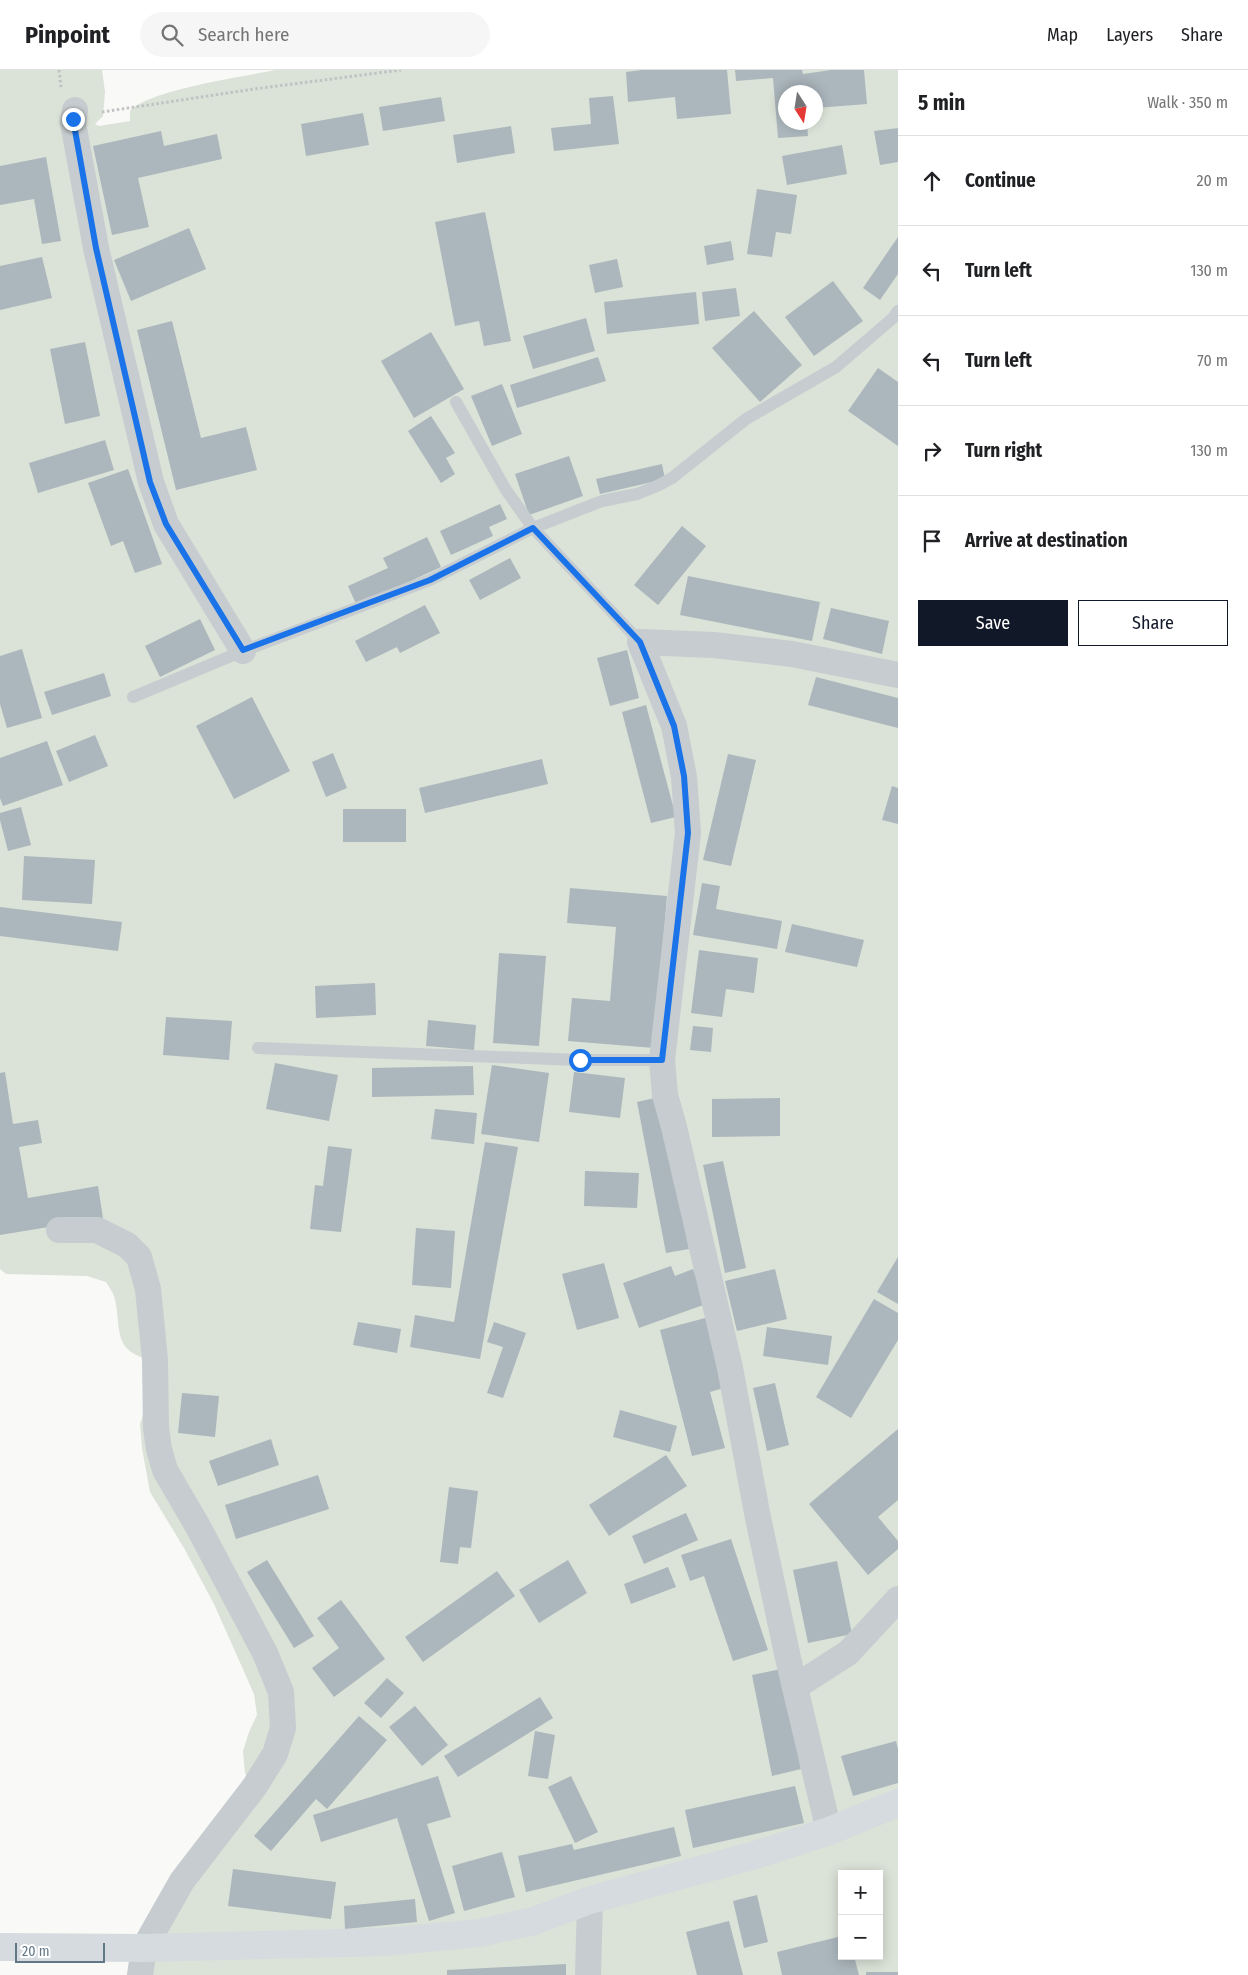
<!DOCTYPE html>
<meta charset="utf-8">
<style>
body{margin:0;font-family:"Fira Sans Condensed",sans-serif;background:#f6f6f6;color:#202124}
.controls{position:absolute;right:15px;bottom:15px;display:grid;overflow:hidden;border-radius:0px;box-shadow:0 2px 12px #0003}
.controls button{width:45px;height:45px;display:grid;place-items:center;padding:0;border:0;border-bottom:1px solid #e0e0e0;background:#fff;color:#202124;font:25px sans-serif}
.compass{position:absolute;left:778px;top:15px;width:45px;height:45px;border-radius:50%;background:#fff;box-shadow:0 2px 12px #0003;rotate:168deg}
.scale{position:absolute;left:15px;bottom:12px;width:90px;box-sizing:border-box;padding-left:5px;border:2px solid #617785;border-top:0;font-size:14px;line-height:18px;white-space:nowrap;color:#617785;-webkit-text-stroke:4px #fff;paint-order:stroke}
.stop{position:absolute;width:15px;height:15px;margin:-11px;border:4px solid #1a73e8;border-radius:50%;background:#fff}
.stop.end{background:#1a73e8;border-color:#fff;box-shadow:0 1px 5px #0008}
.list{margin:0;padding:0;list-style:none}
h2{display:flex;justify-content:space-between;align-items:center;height:65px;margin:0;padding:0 20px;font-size:21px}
h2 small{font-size:16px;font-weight:400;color:#757577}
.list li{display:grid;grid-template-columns:32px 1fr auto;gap:15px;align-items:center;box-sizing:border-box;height:90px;padding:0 20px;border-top:1px solid #e0e0e0}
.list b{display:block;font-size:19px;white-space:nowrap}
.list em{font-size:16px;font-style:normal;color:#757577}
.actions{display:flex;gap:10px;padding:15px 20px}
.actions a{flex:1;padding:11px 0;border:1px solid #111827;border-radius:0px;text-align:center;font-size:18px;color:#111827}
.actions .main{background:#111827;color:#fff}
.icon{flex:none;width:28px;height:28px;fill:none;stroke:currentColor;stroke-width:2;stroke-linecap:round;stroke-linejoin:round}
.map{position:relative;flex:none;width:898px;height:1905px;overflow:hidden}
header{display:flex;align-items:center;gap:30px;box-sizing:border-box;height:70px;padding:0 25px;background:#fff;border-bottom:1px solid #e0e0e0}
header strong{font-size:24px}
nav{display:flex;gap:28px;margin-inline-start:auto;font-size:18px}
.search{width:350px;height:45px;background:#f6f6f6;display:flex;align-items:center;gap:12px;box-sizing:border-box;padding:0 18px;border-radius:28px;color:#757577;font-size:19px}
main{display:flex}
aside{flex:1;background:#fff}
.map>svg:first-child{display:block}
.green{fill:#dbe2d7;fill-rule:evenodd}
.building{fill:#acb7bd}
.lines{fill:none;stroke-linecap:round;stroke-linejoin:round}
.path{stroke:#c0c3c5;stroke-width:3;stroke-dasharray:2.5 2.5;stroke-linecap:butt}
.lane{stroke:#c6cccf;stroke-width:12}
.street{stroke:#c6cccf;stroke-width:26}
.secondary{stroke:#d5dbdf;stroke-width:28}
.route{stroke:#1a73e8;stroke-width:6}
</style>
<header>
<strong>Pinpoint</strong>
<div class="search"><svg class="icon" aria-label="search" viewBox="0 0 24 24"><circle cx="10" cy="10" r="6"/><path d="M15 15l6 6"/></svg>Search here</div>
<nav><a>Map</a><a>Layers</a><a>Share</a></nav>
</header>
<main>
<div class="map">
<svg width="898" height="1905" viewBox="0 0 898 1905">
<rect width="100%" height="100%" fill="#f9f9f7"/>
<!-- green -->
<path class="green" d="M0,0H102L105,22L103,46L95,54L99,56L130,51V41C148,20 246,6 276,0H898V1905H150L153,1879L252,1716L245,1703L243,1681L249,1662L257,1645L254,1624L214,1534L184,1478L150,1422L142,1378L140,1354L151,1320L144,1288C111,1278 122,1252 114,1226C112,1221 109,1217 106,1212L87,1206L6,1204L0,1199ZM786,22H816V52H786ZM842,1804H879V1886H842Z"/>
<!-- building -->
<g class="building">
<polygon points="642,0 727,0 731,44 677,49 675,27 628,32 626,2"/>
<polygon points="735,0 802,0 803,4 831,0 864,0 867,34 816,38 816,22 786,22 786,52 807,52 808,66 778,68 773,8 736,11"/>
<polygon points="613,26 619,74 554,81 551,58 591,54 589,28"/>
<polygon points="441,27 445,51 383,61 379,37"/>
<polygon points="363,43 369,75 306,86 301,54"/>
<polygon points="511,56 515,83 457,93 453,65"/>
<polygon points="898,58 898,92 880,95 874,61"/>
<polygon points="161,61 164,76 217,64 222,89 138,108 149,157 112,165 93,76"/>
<polygon points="842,75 847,104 787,115 782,86"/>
<polygon points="46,87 61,171 42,174 34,129 0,135 0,96"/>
<polygon points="757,119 797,125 791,164 776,162 772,187 747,184"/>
<polygon points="485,142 511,271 484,276 479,251 455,256 435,152"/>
<polygon points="189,158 206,199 131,231 114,190"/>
<polygon points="898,167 898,204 880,230 863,218"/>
<polygon points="731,171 734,190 707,195 704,176"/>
<polygon points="42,187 52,228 0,240 0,196"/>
<polygon points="617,189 623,217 595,223 589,195"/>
<polygon points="833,211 863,251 814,286 785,247"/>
<polygon points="736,218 740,246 705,251 702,222"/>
<polygon points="696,222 699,254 607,264 604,232"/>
<polygon points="754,241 802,295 760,332 712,278"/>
<polygon points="586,248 595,281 533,299 523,266"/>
<polygon points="172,251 201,368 246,357 257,400 176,420 137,260"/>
<polygon points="431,262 464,319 414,348 381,291"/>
<polygon points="85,272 100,346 65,354 50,279"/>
<polygon points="598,287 606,311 517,338 510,315"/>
<polygon points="878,298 898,312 898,376 848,341"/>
<polygon points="502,314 522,364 492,376 471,326"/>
<polygon points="431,346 455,383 446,388 455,404 441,413 408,361"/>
<polygon points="105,370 114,400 38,423 29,393"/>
<polygon points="569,386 583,426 529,445 515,404"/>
<polygon points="662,394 665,409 600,424 596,409"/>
<polygon points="128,399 162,494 135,503 123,471 111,476 88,413"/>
<polygon points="500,434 507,449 489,457 493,466 451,485 440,461"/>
<polygon points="682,456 706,476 658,535 634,515"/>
<polygon points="427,467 441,497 357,536 348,516 388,498 383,488"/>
<polygon points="510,488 521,508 480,530 469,510"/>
<polygon points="688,506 820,532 812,571 680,545"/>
<polygon points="425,535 440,563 400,583 397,577 366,592 355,571"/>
<polygon points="831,538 889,551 882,584 823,569"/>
<polygon points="200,549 215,580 160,607 145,576"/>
<polygon points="22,579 42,648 7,658 0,634 0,586"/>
<polygon points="627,580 639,628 610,636 597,588"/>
<polygon points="104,603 111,626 52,645 44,622"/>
<polygon points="816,607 898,628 898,658 808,635"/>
<polygon points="252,627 290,701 234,729 196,656"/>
<polygon points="646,635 676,747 651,753 622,642"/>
<polygon points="95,665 108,696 69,712 56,681"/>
<polygon points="47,671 63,715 3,736 0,728 0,688"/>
<polygon points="333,683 347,718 326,727 312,692"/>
<polygon points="728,684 756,690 731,796 703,790"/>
<polygon points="542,689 548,714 425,743 419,718"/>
<polygon points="892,716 898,718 898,754 882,750"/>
<polygon points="21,737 31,775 8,781 0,750 0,743"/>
<rect x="343" y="739" width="63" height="33"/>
<polygon points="24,786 95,790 92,834 22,830"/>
<polygon points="702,813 720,816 716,839 782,851 777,879 693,865"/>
<polygon points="570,818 667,826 654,978 568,971 572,928 610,931 616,857 567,853"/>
<polygon points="0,837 122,852 118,881 0,866"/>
<polygon points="792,854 864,870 857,897 785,882"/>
<polygon points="699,880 758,888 754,923 726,919 722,947 691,943"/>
<polygon points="499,883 546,886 539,976 493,973"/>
<polygon points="375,913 376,945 316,948 315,916"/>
<polygon points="166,947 232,951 229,990 163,985"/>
<polygon points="428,950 476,955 474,980 426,976"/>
<polygon points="693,956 713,958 711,982 690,980"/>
<polygon points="275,993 338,1005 329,1051 266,1039"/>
<polygon points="492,995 549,1003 539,1072 481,1064"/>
<polygon points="473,996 474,1025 372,1027 372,998"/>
<polygon points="5,1002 13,1054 38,1050 42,1073 19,1077 28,1128 98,1116 103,1148 0,1165 0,1003"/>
<polygon points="574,1002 625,1008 620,1048 569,1042"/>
<polygon points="659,1027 689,1179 666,1183 637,1032"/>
<polygon points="780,1028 780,1066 712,1067 712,1029"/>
<polygon points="435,1039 477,1043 474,1074 431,1069"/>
<polygon points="485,1072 518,1077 480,1289 410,1277 415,1245 454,1252"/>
<polygon points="328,1076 352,1079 341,1162 310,1159 315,1115 323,1116"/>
<polygon points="723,1091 746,1198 725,1203 703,1095"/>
<polygon points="585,1101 639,1103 637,1138 584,1136"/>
<polygon points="416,1158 455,1161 451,1218 412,1215"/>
<polygon points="898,1187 898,1234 877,1222"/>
<polygon points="604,1193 619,1248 577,1260 562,1204"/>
<polygon points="671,1196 675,1206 693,1199 706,1234 639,1258 623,1213"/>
<polygon points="775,1199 787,1249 737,1261 725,1211"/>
<polygon points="874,1229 898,1243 898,1270 851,1348 816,1327"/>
<polygon points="709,1247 727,1317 710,1322 725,1378 692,1386 660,1260"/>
<polygon points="358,1252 401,1259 397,1283 353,1275"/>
<polygon points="494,1252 526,1263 503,1328 487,1323 503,1277 487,1272"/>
<polygon points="767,1257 832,1266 828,1295 763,1286"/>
<polygon points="775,1313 789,1375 767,1381 753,1318"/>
<polygon points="182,1323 219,1326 215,1367 178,1363"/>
<polygon points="620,1340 677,1356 670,1382 613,1367"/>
<polygon points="898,1359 898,1430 878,1447 898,1471 898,1479 868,1505 809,1434"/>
<polygon points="271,1369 279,1395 218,1416 209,1391"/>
<polygon points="666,1385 687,1416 609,1466 589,1435"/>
<polygon points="318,1405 329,1439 236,1469 225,1435"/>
<polygon points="449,1417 478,1421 471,1478 460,1477 458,1494 440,1492"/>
<polygon points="686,1443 698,1470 644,1494 632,1466"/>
<polygon points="731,1469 768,1580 733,1591 704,1506 690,1511 681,1485"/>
<polygon points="267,1490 314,1566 294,1578 247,1502"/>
<polygon points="568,1490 587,1523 539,1553 519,1520"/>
<polygon points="837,1491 852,1564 808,1573 793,1500"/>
<polygon points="668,1497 676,1517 631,1534 624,1514"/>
<polygon points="497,1501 515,1526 423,1592 405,1567"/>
<polygon points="341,1530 385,1589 334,1627 312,1598 339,1578 317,1548"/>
<polygon points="781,1599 801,1699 772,1706 752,1605"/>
<polygon points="387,1608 404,1623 381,1648 364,1633"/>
<polygon points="540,1627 553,1648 458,1707 444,1686"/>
<polygon points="415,1636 448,1675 422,1696 389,1657"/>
<polygon points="359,1646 387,1670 327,1739 316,1729 271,1781 254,1766"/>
<polygon points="535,1661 555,1665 548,1709 528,1706"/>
<polygon points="896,1671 898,1679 898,1713 853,1726 841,1686"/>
<polygon points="438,1706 451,1747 427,1754 455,1843 429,1851 397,1748 321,1772 313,1745"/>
<polygon points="571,1706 598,1762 575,1773 548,1717"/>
<polygon points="795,1716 804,1753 693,1778 685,1740"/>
<polygon points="674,1757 681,1786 526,1822 518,1786 572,1774 574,1780"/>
<polygon points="502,1782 515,1827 464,1841 452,1796"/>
<polygon points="233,1799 336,1812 331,1849 228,1836"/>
<polygon points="757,1825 768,1872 744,1878 733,1831"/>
<polygon points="415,1829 417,1852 345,1859 344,1836"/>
<polygon points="729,1851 743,1905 697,1905 686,1862"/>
<polygon points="842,1866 842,1886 854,1886 859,1905 782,1905 777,1882"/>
<polygon points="566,1894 566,1905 447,1905 447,1900"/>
<rect x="866" y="1902" width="32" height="3"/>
</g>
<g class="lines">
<!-- path -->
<g class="path">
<polyline points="59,0 61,17"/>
<polyline points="102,42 254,19 401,0"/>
</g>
<!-- lane -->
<g class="lane">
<polyline points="456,332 506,420 533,458 640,572"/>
<polyline points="133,627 243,581 430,510 533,458 602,431 637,424 657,416 672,408 746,349 836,297 893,248 898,241"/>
<polyline points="258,978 580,990 662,990"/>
</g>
<!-- street -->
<g class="street">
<polyline points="75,40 73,53 96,178 151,412 166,454 243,581"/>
<polyline points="59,1160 97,1160 127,1175 139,1187 148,1219 155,1290 156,1358 159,1379 165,1400 197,1455 265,1583 281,1622 283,1658 275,1684 255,1716 182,1811 144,1878 140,1905"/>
<polyline points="795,1617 848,1583 898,1529"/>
<polyline points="829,1761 788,1588 758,1448 730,1298 674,1057 665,1025 662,990 688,763 684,707 674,656 640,572 714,575 792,584 898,605"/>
<polyline points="588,1905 590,1830"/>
</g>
<!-- secondary -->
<polyline class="secondary" points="0,1877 144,1878 383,1872 479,1863 534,1851 590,1830 759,1784 829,1761 898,1733"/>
</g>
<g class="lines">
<!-- route -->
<polyline class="route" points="73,49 96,178 150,412 166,454 243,580 430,510 533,458 640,572 674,656 684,706 688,763 662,990 580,990"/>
</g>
</svg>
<div class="controls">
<button>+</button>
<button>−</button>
</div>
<svg class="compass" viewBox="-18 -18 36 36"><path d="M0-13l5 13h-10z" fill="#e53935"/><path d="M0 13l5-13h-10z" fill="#757577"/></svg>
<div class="scale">20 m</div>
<div class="stop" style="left:580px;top:990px"></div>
<div class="stop end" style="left:73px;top:49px"></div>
</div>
<aside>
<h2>5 min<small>Walk · 350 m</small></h2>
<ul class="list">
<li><svg class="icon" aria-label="ahead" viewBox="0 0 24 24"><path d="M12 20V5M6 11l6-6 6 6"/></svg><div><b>Continue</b></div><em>20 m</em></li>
<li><svg class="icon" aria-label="left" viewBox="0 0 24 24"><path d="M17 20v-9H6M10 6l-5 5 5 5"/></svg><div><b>Turn left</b></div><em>130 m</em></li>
<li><svg class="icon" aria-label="left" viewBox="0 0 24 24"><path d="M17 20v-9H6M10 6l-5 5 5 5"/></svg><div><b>Turn left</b></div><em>70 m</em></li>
<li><svg class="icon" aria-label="right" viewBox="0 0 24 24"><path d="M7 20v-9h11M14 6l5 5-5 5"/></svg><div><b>Turn right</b></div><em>130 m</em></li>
<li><svg class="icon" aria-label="arrive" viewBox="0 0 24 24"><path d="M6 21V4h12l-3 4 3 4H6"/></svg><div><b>Arrive at destination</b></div></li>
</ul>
<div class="actions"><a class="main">Save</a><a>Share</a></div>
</aside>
</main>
